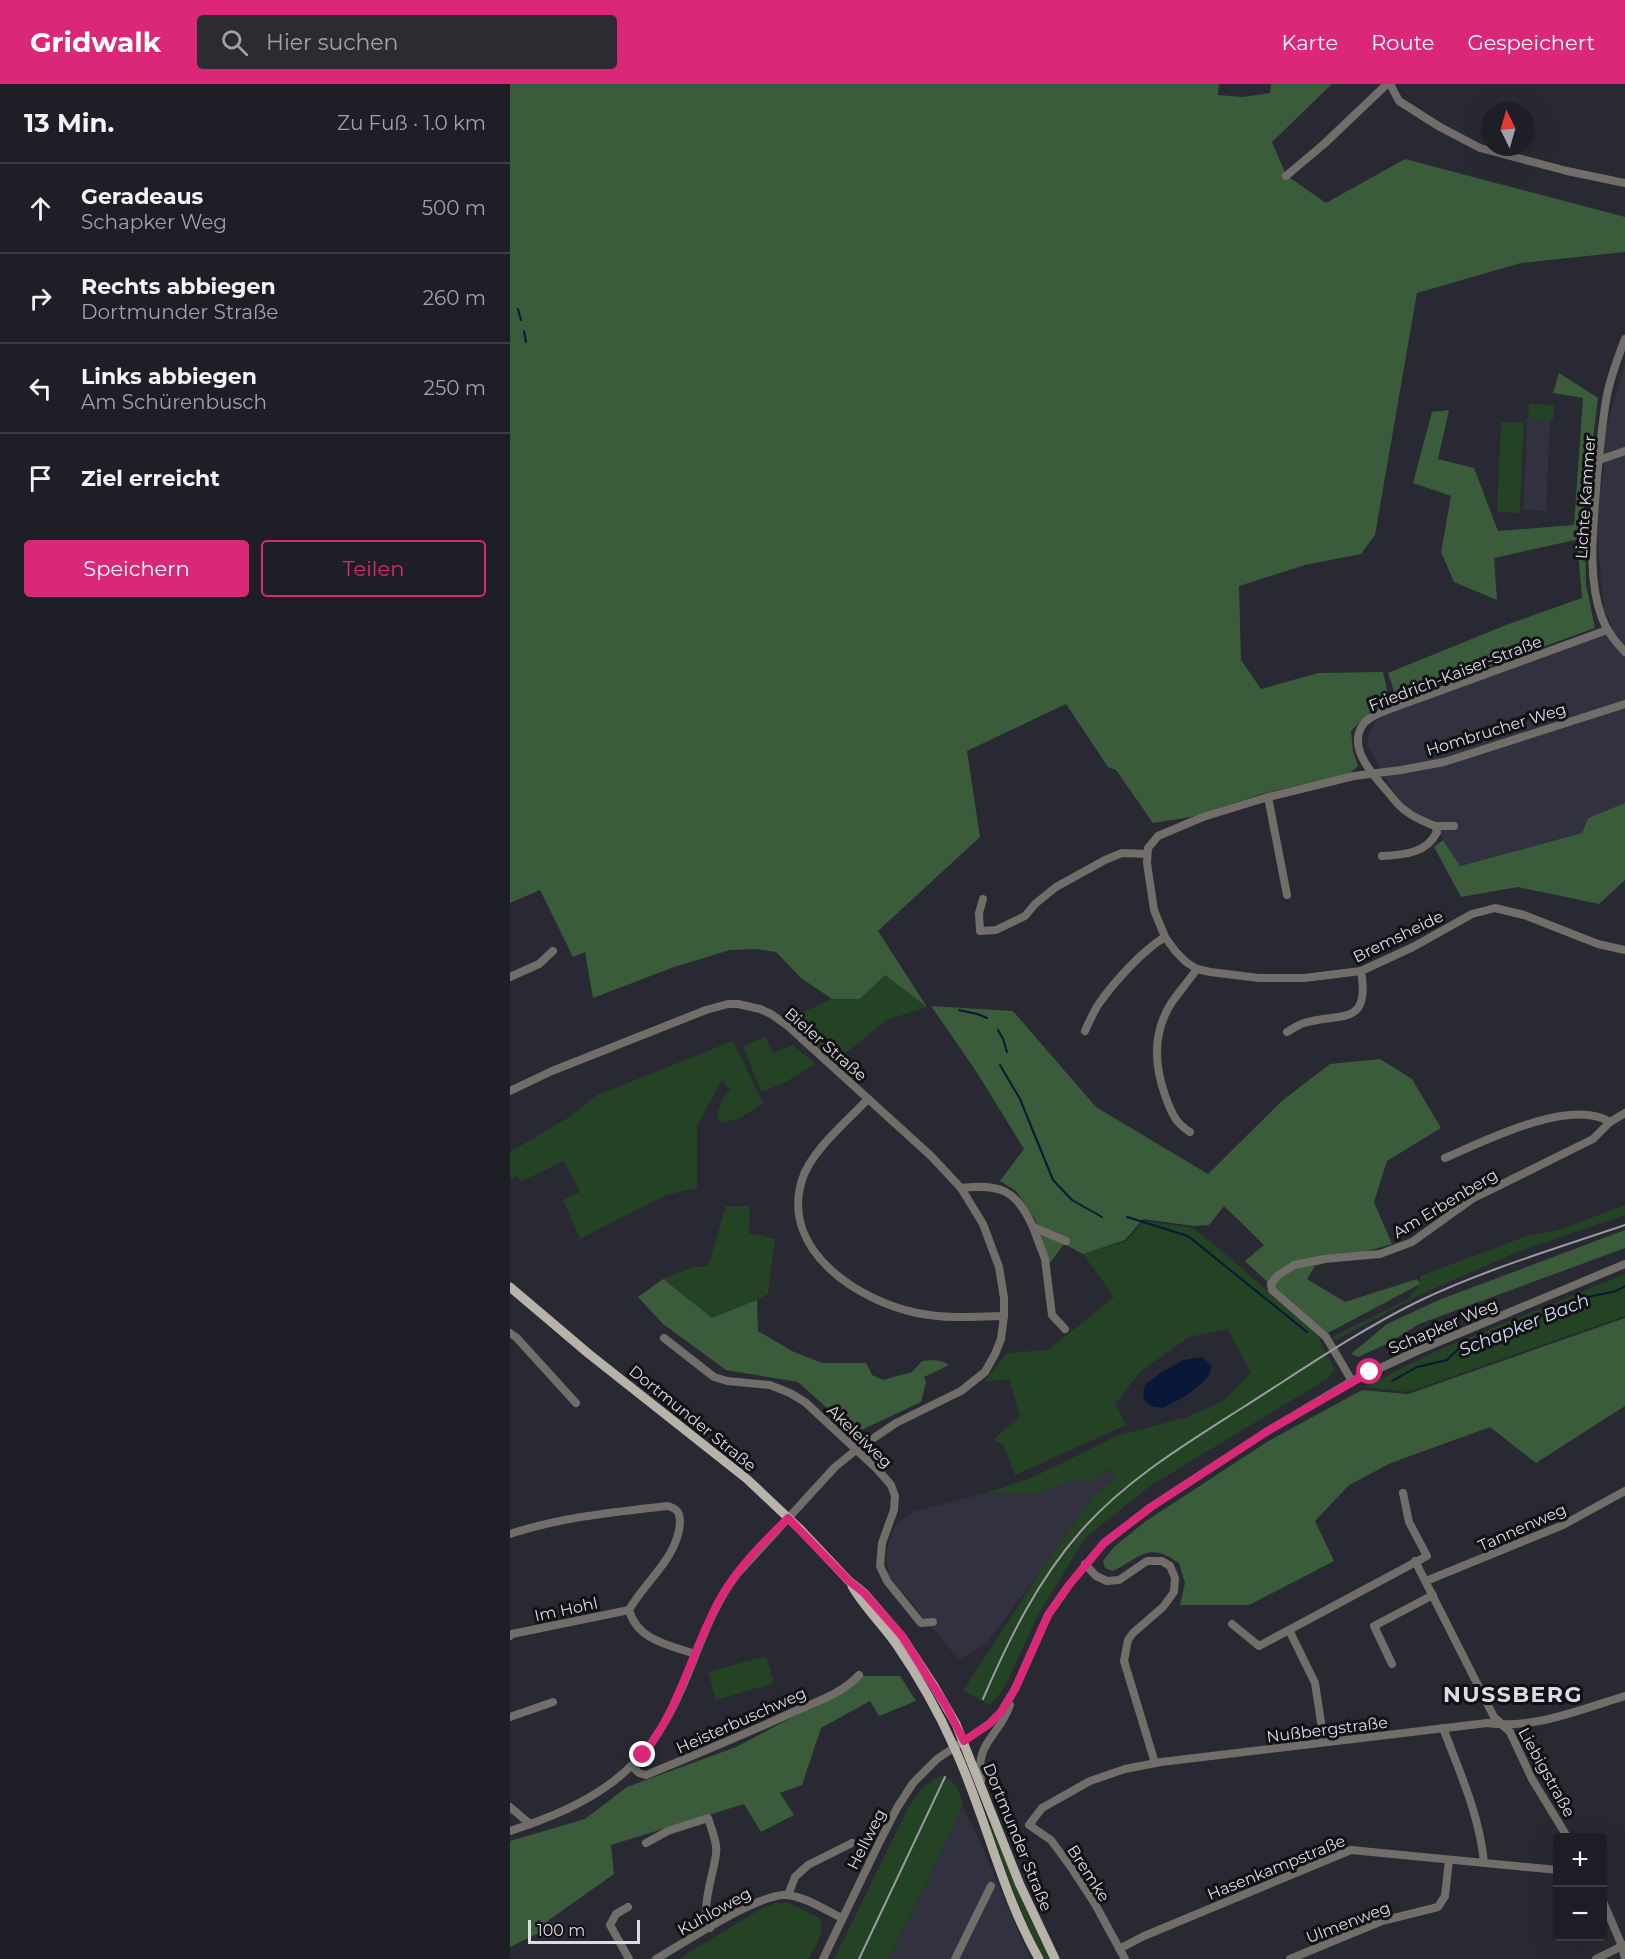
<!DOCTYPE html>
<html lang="de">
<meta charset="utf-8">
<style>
body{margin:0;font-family:Montserrat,sans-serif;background:#2b2c32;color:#f1f3f6}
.controls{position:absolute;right:18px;bottom:18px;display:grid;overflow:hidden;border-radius:6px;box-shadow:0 6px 24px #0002}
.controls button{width:54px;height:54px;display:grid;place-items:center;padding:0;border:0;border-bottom:2px solid #3c3d43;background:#1e1f26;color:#f1f3f6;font:30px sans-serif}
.compass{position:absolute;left:971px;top:18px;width:54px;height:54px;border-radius:50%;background:#1e1f26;box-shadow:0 6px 24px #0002;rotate:355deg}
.scale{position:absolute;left:18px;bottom:15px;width:112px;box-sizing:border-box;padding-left:6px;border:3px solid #dcdce2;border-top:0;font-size:16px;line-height:21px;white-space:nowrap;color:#dcdce2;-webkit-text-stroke:4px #121216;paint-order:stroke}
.stop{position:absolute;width:18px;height:18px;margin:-14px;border:4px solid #db2777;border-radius:50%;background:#fff}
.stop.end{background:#db2777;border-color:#fff;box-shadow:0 2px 6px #0008}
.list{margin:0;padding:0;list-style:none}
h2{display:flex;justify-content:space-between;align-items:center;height:78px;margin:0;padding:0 24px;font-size:26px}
h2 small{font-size:20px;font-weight:400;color:#a1a2a7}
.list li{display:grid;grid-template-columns:39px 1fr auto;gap:18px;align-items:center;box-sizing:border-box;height:90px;padding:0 24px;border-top:2px solid #3c3d43}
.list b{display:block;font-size:22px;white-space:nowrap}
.list p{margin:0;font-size:20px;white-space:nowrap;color:#a1a2a7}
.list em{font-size:20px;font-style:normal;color:#a1a2a7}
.actions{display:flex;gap:12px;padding:18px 24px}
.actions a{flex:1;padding:14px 0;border:2px solid #db2777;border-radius:6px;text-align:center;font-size:21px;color:#db2777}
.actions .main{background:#db2777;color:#fff}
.icon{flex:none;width:33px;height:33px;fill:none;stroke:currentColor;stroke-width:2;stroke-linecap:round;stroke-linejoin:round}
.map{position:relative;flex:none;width:1115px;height:1875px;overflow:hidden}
header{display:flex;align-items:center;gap:36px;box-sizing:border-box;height:84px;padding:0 30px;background:#db2777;color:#fff}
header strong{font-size:28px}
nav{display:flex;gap:33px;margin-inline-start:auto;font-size:21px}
.search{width:420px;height:54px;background:#2b2c32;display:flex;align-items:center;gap:15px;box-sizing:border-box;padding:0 21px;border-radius:6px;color:#a1a2a7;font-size:22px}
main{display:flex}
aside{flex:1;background:#1e1f26}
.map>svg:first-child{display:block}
.built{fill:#313140}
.green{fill:#244224}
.forest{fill:#3b5c3b}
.water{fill:#091839}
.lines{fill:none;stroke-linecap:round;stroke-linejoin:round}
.stream{stroke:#091839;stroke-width:2}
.minor{stroke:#716e6a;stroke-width:8}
.major{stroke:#b8b3a9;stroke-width:9}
.rail{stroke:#9b9ba2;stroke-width:2}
.route{stroke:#db2777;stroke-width:8}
.labels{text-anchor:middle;stroke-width:6;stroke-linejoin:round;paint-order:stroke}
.street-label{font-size:16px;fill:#dcdce2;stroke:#121216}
.water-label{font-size:18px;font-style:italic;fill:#cddbf5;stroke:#121216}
.district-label{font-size:22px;font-weight:bold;letter-spacing:1.5px;fill:#dcdce2;stroke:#121216}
</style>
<header>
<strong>Gridwalk</strong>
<div class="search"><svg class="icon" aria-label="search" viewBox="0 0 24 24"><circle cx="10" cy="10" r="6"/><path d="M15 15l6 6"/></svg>Hier suchen</div>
<nav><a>Karte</a><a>Route</a><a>Gespeichert</a></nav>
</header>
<main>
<aside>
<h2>13 Min.<small>Zu Fuß · 1.0 km</small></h2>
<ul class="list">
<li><svg class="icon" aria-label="ahead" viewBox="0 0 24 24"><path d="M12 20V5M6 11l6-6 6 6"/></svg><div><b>Geradeaus</b><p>Schapker Weg</p></div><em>500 m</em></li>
<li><svg class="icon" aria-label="right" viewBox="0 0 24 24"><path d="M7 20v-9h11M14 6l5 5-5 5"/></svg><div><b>Rechts abbiegen</b><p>Dortmunder Straße</p></div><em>260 m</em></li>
<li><svg class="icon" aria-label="left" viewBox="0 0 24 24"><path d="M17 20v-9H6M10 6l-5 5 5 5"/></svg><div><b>Links abbiegen</b><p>Am Schürenbusch</p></div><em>250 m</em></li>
<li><svg class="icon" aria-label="arrive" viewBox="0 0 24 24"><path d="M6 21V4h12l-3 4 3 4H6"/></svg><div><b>Ziel erreicht</b></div></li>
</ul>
<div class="actions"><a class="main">Speichern</a><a>Teilen</a></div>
</aside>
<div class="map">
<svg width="1115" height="1875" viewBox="0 0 1115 1875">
<rect width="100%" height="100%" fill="#282932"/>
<!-- built -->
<g class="built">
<polygon points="1115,278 1115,719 1078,734 1072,749 949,782 925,741 894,726 857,661 858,652 867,635 883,621 980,586 1069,560 1102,541 1094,527 1086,437 1094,384 1095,349"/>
<polygon points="1017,334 1040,335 1036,427 1013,426"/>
<polygon points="600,1385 606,1392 583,1413 542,1472 476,1560 449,1576 379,1492 376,1471 379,1457 387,1439 402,1428 472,1410 526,1409 572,1393 576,1400"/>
<polygon points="453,1723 470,1758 520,1875 378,1875 406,1821 448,1731"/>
</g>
<!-- green -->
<g class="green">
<polygon points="1019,320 1044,321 1043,336 1018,334"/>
<polygon points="991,338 1014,339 1010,429 987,428"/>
<polygon points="375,891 417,923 377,936 324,978 276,936 322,915 350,915"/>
<polygon points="256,953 263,969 283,961 306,980 274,999 251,1008 233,962"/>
<path d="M223,957L253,1019L230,1034L213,1039L208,1036C206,1023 213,1015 220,1005L212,996L187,1042V1104L156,1111L70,1155L53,1116L70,1108L54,1077L12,1097L6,1092L0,1094V1068L61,1032L87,1011Z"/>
<polygon points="1115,1121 1115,1131 1007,1168 914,1209 826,1256 822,1253 898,1215 910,1200 910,1192 1019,1151 1046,1147"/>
<polygon points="216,1122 240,1122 239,1149 265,1155 258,1210 247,1216 202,1235 153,1195 184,1183 195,1183 199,1180"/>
<polygon points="634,1137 683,1144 707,1163 806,1249 825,1286 817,1295 640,1402 576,1453 529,1529 499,1594 491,1608 480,1621 453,1607 530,1488 583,1413 606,1392 600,1385 576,1400 572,1393 526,1409 472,1410 519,1395 607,1352 677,1333 713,1317 741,1289 718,1245 679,1253 630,1288 605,1320 616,1341 505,1391 493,1360 483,1356 510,1332 499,1295 474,1298 497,1269 538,1266 604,1213 573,1170 616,1157"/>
<polygon points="1115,1190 1115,1232 898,1308 854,1303 926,1267"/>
<polygon points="256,1572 264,1599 206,1616 198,1588"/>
<path d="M431,1691C447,1698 450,1706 453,1723L448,1731L406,1821L378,1875H324L398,1724L413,1703Z"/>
<path d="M481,1741L518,1830L540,1875H534C512,1832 495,1787 479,1742Z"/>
<path d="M265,1819H279L309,1834C316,1848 305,1862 299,1875H169L247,1827Z"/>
</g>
<!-- forest -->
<g class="forest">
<polygon points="0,0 709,0 708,11 733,13 760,9 761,0 822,0 762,58 776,91 816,119 895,75 1115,133 1115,168 1011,179 907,209 865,451 851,470 795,481 729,502 731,576 751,605 808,589 873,588 880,619 861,627 841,647 843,667 848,682 839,690 755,709 681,733 643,739 606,686 598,683 556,620 457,667 470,753 368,847 417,923 375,891 350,915 322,915 291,894 266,868 245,865 220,866 164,883 83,914 75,868 63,873 30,806 0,819"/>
<polygon points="1049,289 1088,314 1074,427 1074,454 984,474 987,516 944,498 931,468 941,412 903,399 922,328 939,326 928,375 964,384 988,447 1064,441 1073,314 1043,309"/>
<polygon points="1075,461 1076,500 1085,544 887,616 878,589 996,541 1072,514 1068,467 1063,466 1066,463"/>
<polygon points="1115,719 1115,796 1089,820 1008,803 951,813 924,763 933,756 950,782 1072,749 1078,734"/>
<polygon points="421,922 503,927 586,1023 698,1090 773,1016 820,980 870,975 902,995 931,1044 877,1077 864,1118 882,1160 805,1182 797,1195 835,1218 907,1195 910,1200 814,1251 735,1177 754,1161 714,1122 699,1141 684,1142 633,1135 615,1156 573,1170 554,1160 539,1180 525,1135 506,1107 490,1097 514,1065 466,987"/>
<polygon points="1115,1146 1115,1164 909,1240 879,1259 848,1273 841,1270 877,1240 929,1216"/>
<polygon points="153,1195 202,1234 247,1216 248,1247 282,1267 312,1279 356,1279 362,1291 373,1296 402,1288 412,1277 424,1276 434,1278 439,1281 414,1293 416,1298 411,1318 345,1349 288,1298 216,1286 153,1240 128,1213"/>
<path d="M1115,1234V1322L1026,1379L980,1343L881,1379L839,1401L805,1437L824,1477L739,1521H670L675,1499L669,1479C638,1457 631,1473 603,1487L595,1484L593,1477L604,1463L636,1437L757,1358L852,1306L898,1310Z"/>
<polygon points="353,1592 390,1592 406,1617 369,1632 360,1617 311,1644 292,1701 270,1709 284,1731 251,1748 234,1720 101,1761 104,1790 39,1836 33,1847 0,1863 0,1757 75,1735 117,1703 226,1663 341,1602"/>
</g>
<!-- water -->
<polygon class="water" points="692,1273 702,1282 699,1291 693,1298 677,1311 653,1324 641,1322 634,1316 633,1308 636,1300 649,1290 673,1276"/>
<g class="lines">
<!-- stream -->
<g class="stream">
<polyline points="8,225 11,236"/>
<polyline points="14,247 16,258"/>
<polyline points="449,926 467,930 477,934"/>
<polyline points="488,946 493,955 497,968"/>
<polyline points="490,981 510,1015 543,1096 562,1116 592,1133"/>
<polyline points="617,1133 678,1152 797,1248"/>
<path d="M882,1297L907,1283L937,1276L947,1266L972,1254L998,1250L1010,1239L1033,1231L1039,1232C1052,1225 1065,1218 1079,1213C1094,1208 1102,1211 1115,1202"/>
</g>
<!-- minor -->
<g class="minor">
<polyline points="880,0 889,17 930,43 970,64 1057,87 1115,99"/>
<polyline points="776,92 814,60 877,0"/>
<path d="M1115,255C1108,273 1101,292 1097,311C1092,338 1090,366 1087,393C1084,439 1076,491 1092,534C1097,548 1106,558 1115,568"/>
<polyline points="1089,376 1115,367"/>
<polyline points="1115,620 934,678 891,686 844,692 758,713 693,733 648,752 638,764 637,779 644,826 655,853 666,868 676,878 687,885 700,888 749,894 794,894 851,887 903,863 962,830 985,824 1014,831 1088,860 1115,866"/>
<polyline points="758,713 777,811"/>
<polyline points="925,742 944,742"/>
<path d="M872,772C894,771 917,769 927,748L925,742C915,738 904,734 896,727C888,722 883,714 877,707C862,690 835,661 855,638C862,631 872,628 880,625L1097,546"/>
<polyline points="473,815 469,829 470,847 486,846 515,832 525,820 546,803 595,776 612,769 637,770"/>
<polyline points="0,893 29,880 43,867"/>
<path d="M575,947C579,938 583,929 588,921C603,899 633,866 655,853"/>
<path d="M777,948C782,945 788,941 794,939C829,928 861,944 851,887"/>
<path d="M0,1007L42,987L196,926L218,920H228L250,925L261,930L278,942L421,1072L451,1104L473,1140L489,1183L494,1214V1232L491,1255L485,1270L475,1288L451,1307L386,1339L346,1366L325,1383L227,1490C201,1524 189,1565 172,1604C136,1689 84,1719 0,1747"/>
<path d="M358,1015C337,1037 300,1068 292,1096C270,1167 349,1217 407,1229C436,1235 465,1233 494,1232"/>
<path d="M680,1048C665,1039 661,1028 655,1011C644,980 643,947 662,918C670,907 679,896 687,885"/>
<path d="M935,1074C975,1057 1060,1013 1100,1038"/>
<path d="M451,1104C490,1100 506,1105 523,1143L556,1157"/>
<polyline points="523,1143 535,1175 542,1231 555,1245"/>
<polyline points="0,1249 6,1253 66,1319"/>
<polyline points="154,1254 204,1293 217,1297 260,1301 280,1309 295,1318 367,1385 381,1401 385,1412 384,1426 372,1459 370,1482 377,1497 411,1539 423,1538"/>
<polyline points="842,1297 816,1253 762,1206 761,1200 767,1192 784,1181 814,1175 870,1170 902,1158 962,1115 1083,1055 1100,1038 1115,1029"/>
<path d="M0,1450C51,1433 105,1428 158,1422C168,1425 170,1429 170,1439C167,1475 136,1496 119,1526C127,1556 159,1561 185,1570"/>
<polyline points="905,1477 984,1633 1000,1648 1022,1695 1058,1754"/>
<polyline points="575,1480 586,1492 597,1497 609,1496 637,1477 652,1477 660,1482 665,1494 664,1508 653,1523 623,1549 618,1556 614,1577 645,1679"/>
<polyline points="916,1497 1053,1441 1115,1407"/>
<polyline points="722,1540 749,1562 917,1472 899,1438 893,1409"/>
<polyline points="779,1546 805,1599 814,1658"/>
<polyline points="0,1552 2,1550 119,1526"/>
<polyline points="882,1580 864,1542 923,1511"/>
<polyline points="0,1633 43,1618"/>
<path d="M933,1644C950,1689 969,1730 974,1778"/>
<path d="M122,1682L129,1689L136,1691C185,1671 233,1651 281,1629C305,1618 332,1610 349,1591"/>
<path d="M471,1696C465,1657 489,1653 500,1621"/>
<polyline points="0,1723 20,1740"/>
<path d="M136,1759L158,1747L198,1734C201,1744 208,1760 206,1770C203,1794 190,1822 200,1844"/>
<polyline points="278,1811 285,1793 298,1781 342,1759"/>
<polyline points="1092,1815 1112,1862 1115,1875"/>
<polyline points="118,1823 106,1830 100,1841 119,1875"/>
<polyline points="609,1865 634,1852 841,1766 1048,1786"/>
<path d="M146,1875C174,1859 247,1810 276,1811C294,1812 315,1826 332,1834"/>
<polyline points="313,1875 369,1759 387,1724 403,1699 427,1675 479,1640 491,1628 505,1605 538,1531 559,1501 594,1459 641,1423 756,1348 842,1297 907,1267 1115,1180"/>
<polyline points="445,1875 481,1802"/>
<path d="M615,1875L585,1820L563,1786L541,1756L519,1741L532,1724L580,1697L615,1685L651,1678L977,1639C1023,1646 1071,1625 1115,1612"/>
<polyline points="780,1875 872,1837 928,1823 935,1812 939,1776"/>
<polyline points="1086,1875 1114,1861"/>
</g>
<!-- major -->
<g class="major">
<polyline points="0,1203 79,1270 237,1395 291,1446 339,1497 354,1509 392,1553 424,1602 446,1640 510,1801 545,1875"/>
<path d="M342,1502C354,1523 372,1540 386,1560C408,1592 428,1627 444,1663C476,1732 491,1808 529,1875"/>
</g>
<!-- rail -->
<g class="rail">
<path d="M473,1615C499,1555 527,1497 571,1447C616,1396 674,1361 732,1324C789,1288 846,1248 907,1218C973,1186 1045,1165 1115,1141"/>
<polyline points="349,1875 435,1693"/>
</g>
</g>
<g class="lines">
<!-- route -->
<path class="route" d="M133,1671C170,1624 182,1566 210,1515C227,1484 254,1458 278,1434L339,1497L354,1509L392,1552L436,1622L454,1657L479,1640L491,1628L505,1605L538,1531L559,1501L594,1459L641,1423L756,1348L860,1288"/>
</g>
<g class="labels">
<!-- street labels -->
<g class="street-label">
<text transform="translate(1075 413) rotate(-86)" y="6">Lichte Kammer</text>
<text transform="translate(945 589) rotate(-21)" y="6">Friedrich-Kaiser-Straße</text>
<text transform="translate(986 645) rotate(-17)" y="6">Hombrucher Weg</text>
<text transform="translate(888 852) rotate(-26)" y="6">Bremsheide</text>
<text transform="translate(316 960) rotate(41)" y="6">Bieler Straße</text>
<text transform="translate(935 1119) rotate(-31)" y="6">Am Erbenberg</text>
<text transform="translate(933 1242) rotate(-23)" y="6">Schapker Weg</text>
<text transform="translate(183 1334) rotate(39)" y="6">Dortmunder Straße</text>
<text transform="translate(350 1352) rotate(44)" y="6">Akeleiweg</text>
<text transform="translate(1012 1443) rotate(-24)" y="6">Tannenweg</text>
<text transform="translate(56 1525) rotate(-12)" y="6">Im Hohl</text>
<text transform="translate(231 1636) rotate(-24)" y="6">Heisterbuschweg</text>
<text transform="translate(817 1645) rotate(-7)" y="6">Nußbergstraße</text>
<text transform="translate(1037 1688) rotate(61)" y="6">Liebigstraße</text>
<text transform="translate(508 1753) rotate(68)" y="6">Dortmunder Straße</text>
<text transform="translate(356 1755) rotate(-63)" y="6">Hellweg</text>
<text transform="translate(766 1783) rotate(-22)" y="6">Hasenkampstraße</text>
<text transform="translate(579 1789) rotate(57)" y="6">Bremke</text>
<text transform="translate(204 1827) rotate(-29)" y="6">Kuhloweg</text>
<text transform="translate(838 1838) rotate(-21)" y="6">Ulmenweg</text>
</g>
<!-- water labels -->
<g class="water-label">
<text transform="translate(1014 1241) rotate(-22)" y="6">Schapker Bach</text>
</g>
<!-- district labels -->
<g class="district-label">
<text x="1003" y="1618">NUSSBERG</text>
</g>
</g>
</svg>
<div class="controls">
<button>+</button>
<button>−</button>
</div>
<svg class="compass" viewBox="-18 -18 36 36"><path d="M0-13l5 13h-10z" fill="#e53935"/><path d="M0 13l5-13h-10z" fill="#a1a2a7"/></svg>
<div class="scale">100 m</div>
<div class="stop" style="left:860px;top:1288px"></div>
<div class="stop end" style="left:133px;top:1671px"></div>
</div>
</main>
